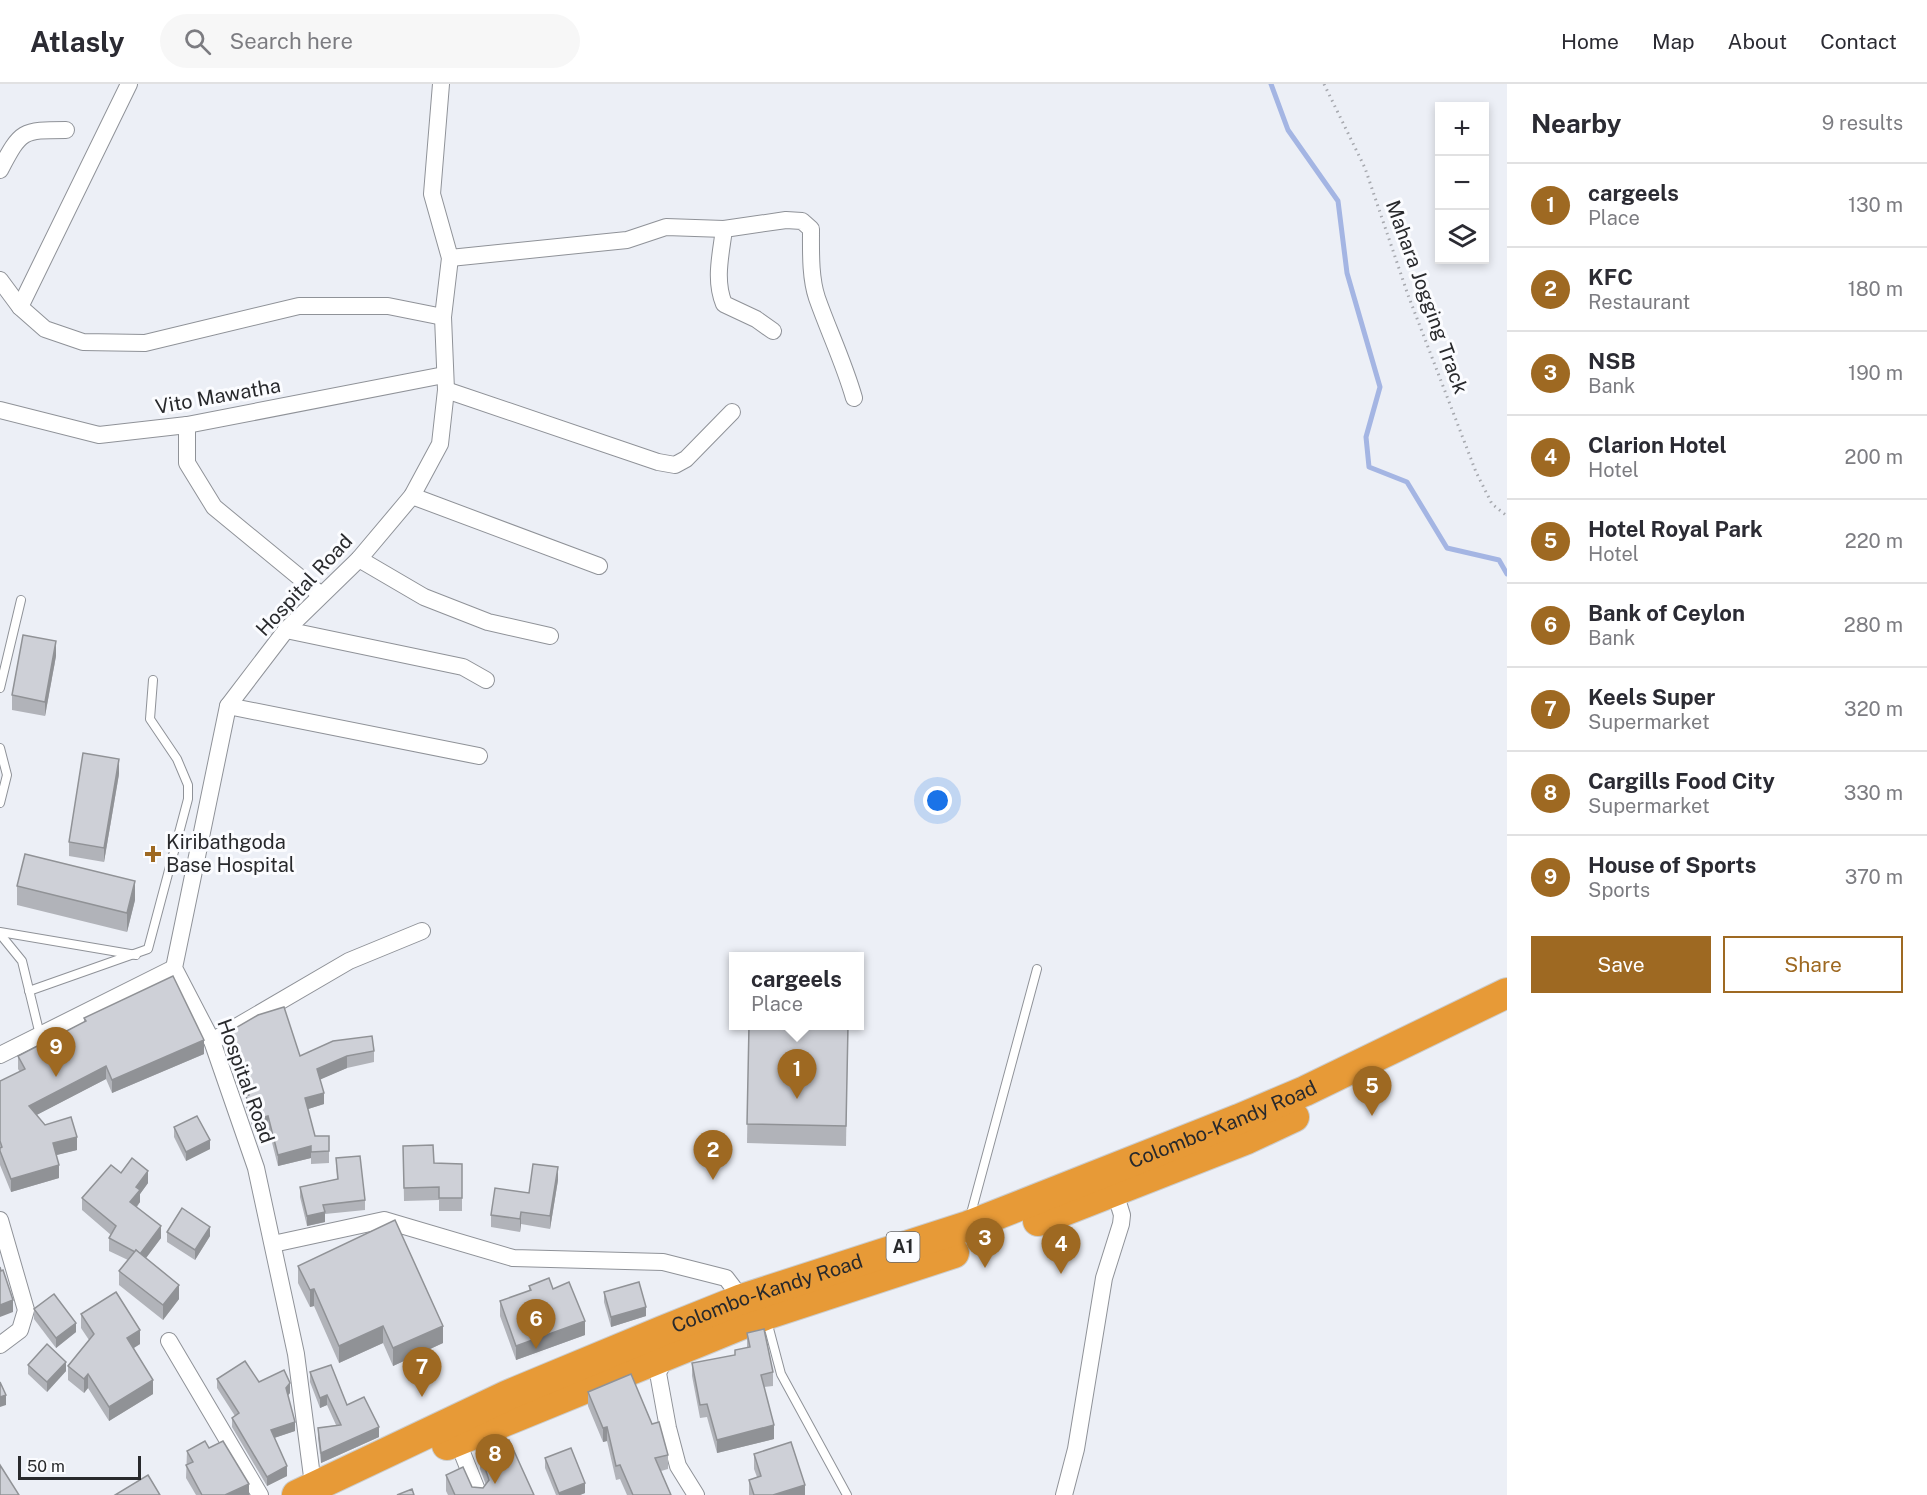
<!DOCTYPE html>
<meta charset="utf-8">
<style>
body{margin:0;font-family:"Public Sans",sans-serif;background:#f7f7f7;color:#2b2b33}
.controls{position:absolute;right:18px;top:18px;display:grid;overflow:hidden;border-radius:0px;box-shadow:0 3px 9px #0003}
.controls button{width:54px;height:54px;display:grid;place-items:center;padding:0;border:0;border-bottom:2px solid #e1e1e2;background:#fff;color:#2b2b33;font:30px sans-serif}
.scale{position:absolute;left:18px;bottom:15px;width:123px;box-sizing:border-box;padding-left:6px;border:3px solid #28292c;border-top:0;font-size:16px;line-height:21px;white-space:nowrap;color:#28292c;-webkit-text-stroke:4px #fbfcff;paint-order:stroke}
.you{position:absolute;left:938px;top:717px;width:21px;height:21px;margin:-15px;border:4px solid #fff;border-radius:50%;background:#1a73e8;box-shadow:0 0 0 9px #1a73e833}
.badge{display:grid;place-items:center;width:39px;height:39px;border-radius:50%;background:#9e6922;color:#fff;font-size:20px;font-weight:700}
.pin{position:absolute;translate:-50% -50px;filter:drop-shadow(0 2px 3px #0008)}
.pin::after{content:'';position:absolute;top:32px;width:21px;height:18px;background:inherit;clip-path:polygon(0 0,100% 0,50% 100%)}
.popup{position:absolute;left:729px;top:868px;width:135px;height:78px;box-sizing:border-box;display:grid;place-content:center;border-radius:0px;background:#fff;filter:drop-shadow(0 2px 4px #0005);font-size:20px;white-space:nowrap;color:#7c7c81}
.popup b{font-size:22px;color:#2b2b33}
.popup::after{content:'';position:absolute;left:50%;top:100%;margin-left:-12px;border:12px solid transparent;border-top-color:#fff}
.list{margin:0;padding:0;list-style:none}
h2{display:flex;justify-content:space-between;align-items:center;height:78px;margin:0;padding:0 24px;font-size:26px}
h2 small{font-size:20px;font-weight:400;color:#7c7c81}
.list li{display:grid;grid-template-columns:39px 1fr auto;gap:18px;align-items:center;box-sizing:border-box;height:84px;padding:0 24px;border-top:2px solid #e1e1e2}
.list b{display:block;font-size:22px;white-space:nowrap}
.list p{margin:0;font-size:20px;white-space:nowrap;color:#7c7c81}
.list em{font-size:20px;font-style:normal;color:#7c7c81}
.actions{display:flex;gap:12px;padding:18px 24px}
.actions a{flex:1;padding:14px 0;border:2px solid #9e6922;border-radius:0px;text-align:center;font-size:21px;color:#9e6922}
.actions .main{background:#9e6922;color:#fff}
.icon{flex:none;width:33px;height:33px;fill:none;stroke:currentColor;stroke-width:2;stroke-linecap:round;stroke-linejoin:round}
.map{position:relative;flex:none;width:1507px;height:1411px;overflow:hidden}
header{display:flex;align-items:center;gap:36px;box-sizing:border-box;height:84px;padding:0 30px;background:#fff;border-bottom:2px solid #e1e1e2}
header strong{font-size:28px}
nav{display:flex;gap:33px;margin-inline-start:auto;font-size:21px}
.search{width:420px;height:54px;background:#f7f7f7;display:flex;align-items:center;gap:15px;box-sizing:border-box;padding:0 21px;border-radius:33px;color:#7c7c81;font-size:22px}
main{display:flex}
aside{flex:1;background:#fff}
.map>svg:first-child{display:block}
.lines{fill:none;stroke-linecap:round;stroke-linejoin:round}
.stream{stroke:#a4b5e3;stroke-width:5}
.lane-casing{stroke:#8f9298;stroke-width:10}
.street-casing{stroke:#8f9298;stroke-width:18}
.highway-casing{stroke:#cbcccc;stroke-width:32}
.path{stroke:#a6a8ae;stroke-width:3;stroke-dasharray:1.5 4.5;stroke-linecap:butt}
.lane{stroke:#fff;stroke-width:8}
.street{stroke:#fff;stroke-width:16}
.highway{stroke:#e79a37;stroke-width:30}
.wall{fill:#b1b3b9}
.shaded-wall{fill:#909296}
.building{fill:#ced0d7;stroke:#909296;stroke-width:1.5}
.poi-dot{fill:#9e6922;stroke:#fbfcff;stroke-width:2}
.labels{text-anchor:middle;stroke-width:6;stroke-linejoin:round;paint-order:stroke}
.shield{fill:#fbfcff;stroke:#67686b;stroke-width:1.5}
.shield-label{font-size:18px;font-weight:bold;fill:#28292c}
.street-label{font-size:20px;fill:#28292c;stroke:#fbfcff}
.poi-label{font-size:20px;fill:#28292c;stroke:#fbfcff;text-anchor:start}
</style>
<header>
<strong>Atlasly</strong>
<div class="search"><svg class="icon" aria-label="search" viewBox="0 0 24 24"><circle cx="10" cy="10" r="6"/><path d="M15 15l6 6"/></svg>Search here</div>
<nav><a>Home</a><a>Map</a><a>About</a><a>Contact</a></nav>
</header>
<main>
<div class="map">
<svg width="1507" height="1411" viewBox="0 0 1507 1411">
<rect width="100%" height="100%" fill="#eceff6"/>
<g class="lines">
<!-- stream -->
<polyline class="stream" points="1271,0 1288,46 1338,117 1347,189 1380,303 1366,353 1369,383 1407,398 1447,464 1499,476 1507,490"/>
<defs>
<g id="lane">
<polyline points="0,604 21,516"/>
<polyline points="0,664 7,691 0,719"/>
<polyline points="0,848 136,871"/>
<polyline points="0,850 22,877 40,951"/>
<polyline points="29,907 148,865 188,715 188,701 177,675 150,635 153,596"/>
<polyline points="970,1133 1037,885"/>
<polyline points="767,1237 781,1290 847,1411"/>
</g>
<g id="street">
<path d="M0,86C21,46 22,46 66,46"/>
<path d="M724,145C721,170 714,196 724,220L756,235L773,247"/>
<path d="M450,174L627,156L666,143L724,145L786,136L802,137L811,145C811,167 810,193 817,214C829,248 844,279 854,314"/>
<polyline points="0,196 20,223 45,245 83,258 145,259 299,222 388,222 443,233"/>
<polyline points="20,223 129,0"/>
<polyline points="446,306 658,378 675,381 686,375 732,328"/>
<polyline points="0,326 99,351 187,341 444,291"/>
<polyline points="187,341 187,379 214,423 321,511"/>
<polyline points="412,412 599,482"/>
<polyline points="359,475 424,513 488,538 550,552"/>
<polyline points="286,546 463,583 486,596"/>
<polyline points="228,622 479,672"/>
<polyline points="212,957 349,877 422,847"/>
<polyline points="0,971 174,884"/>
<polyline points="0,1136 26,1226 20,1246 0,1261"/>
<polyline points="273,1160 384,1136 513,1174 663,1178 726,1194 742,1215"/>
<polyline points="169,1257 260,1411"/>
<polyline points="667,1271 658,1289 668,1344 678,1382 696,1411"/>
<polyline points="457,1356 479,1411"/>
<polyline points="314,1408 296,1270 256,1084 212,957 174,884 228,622 286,546 359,475 412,412 440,360 446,306 443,233 450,174 432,110 441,0"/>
<polyline points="1064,1411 1076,1365 1104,1194 1121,1140 1122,1131 1113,1102"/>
</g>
<g id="highway">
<polyline points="1038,1137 1247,1055 1294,1033"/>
<polyline points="447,1361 765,1231 954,1169"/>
<path id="s1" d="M297,1411L508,1311L662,1247L742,1215L968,1142L1239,1035L1305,1007L1507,909"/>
</g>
</defs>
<!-- lane casing -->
<use href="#lane" class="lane-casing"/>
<!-- street casing -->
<use href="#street" class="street-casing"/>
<!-- highway casing -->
<use href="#highway" class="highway-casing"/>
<!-- path -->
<polyline class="path" points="1324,0 1365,84 1408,211 1476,388 1492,420 1507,432"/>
<!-- lane -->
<use href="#lane" class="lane"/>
<!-- street -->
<use href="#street" class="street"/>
<!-- highway -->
<use href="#highway" class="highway"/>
</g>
<!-- wall -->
<g class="wall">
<polygon points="56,572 45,632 12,626 12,611"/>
<polygon points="119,690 104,778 69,772 69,758"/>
<polygon points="17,802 135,816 127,848 17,821"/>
<polygon points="84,934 204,970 112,1009 106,995 36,1031 45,1041 77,1066 56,1071 59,1094 11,1108 0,1081 0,997 20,988 18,985 18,972 84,938"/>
<polygon points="749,942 848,942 846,1062 747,1059"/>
<polygon points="232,946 300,972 374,967 374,978 347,984 320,995 324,1020 308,1025 315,1052 329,1052 329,1079 311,1080 311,1074 278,1082 268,1043 254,1047 246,1024 246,1012 232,957"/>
<polygon points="174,1043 210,1065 186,1077 174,1053"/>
<polygon points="403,1062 434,1079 462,1080 462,1127 439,1127 439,1116 404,1117"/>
<polygon points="336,1074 365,1116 365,1126 325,1130 325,1138 307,1142 300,1113 300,1103 337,1095"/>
<polygon points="121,1089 148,1099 140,1110 140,1118 137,1123 161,1154 146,1174 179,1215 163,1236 119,1201 119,1187 128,1176 109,1167 109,1154 111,1151 82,1126 82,1114"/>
<polygon points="558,1096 550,1145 521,1140 520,1148 491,1143 491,1131 529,1109"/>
<polygon points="167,1148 210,1152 195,1176 167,1158"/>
<polygon points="298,1182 443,1259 393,1282 383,1259 339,1279 314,1222 310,1223 298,1199"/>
<polygon points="529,1202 553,1205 585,1251 516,1276 500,1232 500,1217 529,1207"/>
<polygon points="604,1208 646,1232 611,1243 604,1218"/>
<polygon points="34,1225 76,1248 56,1264 34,1235"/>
<polygon points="81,1230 140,1260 134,1264 153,1310 109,1337 88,1304 84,1309 68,1296 68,1282 89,1256 81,1244"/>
<polygon points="747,1249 773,1288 773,1302 764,1303 774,1355 717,1369 707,1333 700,1334 692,1292 692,1279 735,1271 735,1266 747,1264"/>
<polygon points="28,1281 66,1287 47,1308 28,1290"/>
<polygon points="310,1288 347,1321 379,1353 321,1379 318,1354 318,1344 336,1341 327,1321 320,1324 310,1298"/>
<polygon points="217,1295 259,1298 290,1309 288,1311 295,1347 274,1354 287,1392 267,1402 232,1343 232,1334 235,1332 217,1304"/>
<polygon points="588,1308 652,1340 668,1371 668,1385 661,1387 671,1411 627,1411 620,1395 616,1396 607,1357 603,1358 588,1322"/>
<polygon points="209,1364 249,1411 196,1411 186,1394 187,1367"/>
<polygon points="480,1369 534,1411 448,1411 446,1407 446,1391 472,1403 483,1404 486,1401 480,1385"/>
<polygon points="754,1370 805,1411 749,1411 749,1396 757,1393 754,1385"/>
<polygon points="545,1374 585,1409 580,1411 556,1411 545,1384"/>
</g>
<!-- shaded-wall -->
<g class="shaded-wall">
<polygon points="56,557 56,572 45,632 45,618"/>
<polygon points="119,675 119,690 104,778 104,764"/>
<polygon points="135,797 135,816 127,848 127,829"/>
<polygon points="204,956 204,970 112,1009 112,996"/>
<polygon points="347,972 347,984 317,997 317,985"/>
<polygon points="106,982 106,995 29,1035 29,1022"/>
<polygon points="324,1009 324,1020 305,1026 305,1014"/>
<polygon points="268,1032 268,1043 254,1047 254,1036"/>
<polygon points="77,1053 77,1066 53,1072 53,1059"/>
<polygon points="210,1056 210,1065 186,1077 186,1068"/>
<polygon points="311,1062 311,1074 278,1082 278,1071"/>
<polygon points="59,1081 59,1094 11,1108 11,1095"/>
<polygon points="558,1083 558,1096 550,1145 550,1132"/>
<polygon points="148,1087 148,1099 140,1110 140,1118 130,1130 130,1118 136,1103"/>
<polygon points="325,1128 325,1138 307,1142 307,1132"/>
<polygon points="521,1128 521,1140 520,1148 520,1135"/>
<polygon points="161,1142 161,1154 140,1182 140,1170"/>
<polygon points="210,1143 210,1152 195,1176 195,1166"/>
<polygon points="179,1201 179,1215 163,1236 163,1221"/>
<polygon points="314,1205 314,1222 310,1223 310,1206"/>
<polygon points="13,1216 13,1228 0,1233 0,1221"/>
<polygon points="646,1223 646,1232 611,1243 611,1233"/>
<polygon points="585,1237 585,1251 516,1276 516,1262"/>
<polygon points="76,1239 76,1248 56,1264 56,1254"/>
<polygon points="383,1242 383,1259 339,1279 339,1262"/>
<polygon points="443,1242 443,1259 393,1282 393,1264"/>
<polygon points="140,1246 140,1260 127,1268 127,1254"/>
<polygon points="66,1278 66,1287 47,1308 47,1298"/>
<polygon points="88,1290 88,1304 84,1309 84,1295"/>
<polygon points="153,1296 153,1310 109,1337 109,1323"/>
<polygon points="290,1299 290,1309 286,1314 286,1304"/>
<polygon points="6,1311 6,1321 0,1323 0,1313"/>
<polygon points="327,1311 327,1321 320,1324 320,1314"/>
<polygon points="295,1338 295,1347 271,1355 271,1346"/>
<polygon points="774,1341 774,1355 717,1369 717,1356"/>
<polygon points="379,1343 379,1353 321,1379 321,1369"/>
<polygon points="607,1343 607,1357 603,1358 603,1344"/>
<polygon points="287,1382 287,1392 267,1402 267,1393"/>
<polygon points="585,1399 585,1409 580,1411 559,1411 559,1409"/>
<polygon points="249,1400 249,1411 225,1411"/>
<polygon points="805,1401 805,1411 773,1411"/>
</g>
<!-- building -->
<g class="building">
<polygon points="23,551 56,557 45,618 12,611"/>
<polygon points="83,669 119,675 104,764 69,758"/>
<polygon points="25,770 135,797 127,829 17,802"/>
<polygon points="173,892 204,956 112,996 106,982 29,1022 45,1041 71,1033 77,1053 53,1059 59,1081 11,1095 0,1067 0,1064 2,1063 0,1057 0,997 25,985 18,972 86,937 84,934"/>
<polygon points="284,923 300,972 333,957 372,952 374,967 347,972 317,985 324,1009 305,1014 315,1052 329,1052 329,1067 311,1068 311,1062 278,1071 268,1032 254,1036 246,1012 249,1011 232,946 258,931"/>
<polygon points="749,942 848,942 846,1042 747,1040"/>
<polygon points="197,1032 210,1056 186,1068 174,1043"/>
<polygon points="433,1061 434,1079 462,1080 462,1114 439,1114 439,1103 404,1104 403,1062"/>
<polygon points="360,1072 365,1116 323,1121 325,1128 307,1132 300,1103 338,1095 336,1074"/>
<polygon points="132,1074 148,1087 136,1103 140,1106 130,1118 161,1142 140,1170 136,1166 135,1168 109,1154 116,1142 82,1114 111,1081 121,1089"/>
<polygon points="533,1080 558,1083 550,1132 521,1128 520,1135 491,1131 495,1104 529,1109"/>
<polygon points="182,1124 210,1143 195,1166 167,1148"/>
<polygon points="395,1136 443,1242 393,1264 383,1242 339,1262 314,1205 310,1206 298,1182"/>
<polygon points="136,1166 179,1201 163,1221 119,1187"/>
<polygon points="0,1183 1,1187 3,1186 13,1216 0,1221"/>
<polygon points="549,1194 553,1205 569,1198 585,1237 516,1262 500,1217 531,1206 529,1202"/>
<polygon points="639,1198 646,1223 611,1233 604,1208"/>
<polygon points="116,1208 140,1246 127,1254 153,1296 109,1323 88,1290 84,1295 68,1282 94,1250 81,1230"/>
<polygon points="54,1210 76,1239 56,1254 34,1225"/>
<polygon points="764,1245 773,1288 761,1291 774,1341 717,1356 707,1320 700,1321 692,1279 735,1271 735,1266 750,1263 747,1249"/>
<polygon points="47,1260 66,1278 47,1298 28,1281"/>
<polygon points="245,1277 259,1298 284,1286 290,1299 286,1304 295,1338 271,1346 287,1382 267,1393 232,1334 239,1329 217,1295"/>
<polygon points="331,1281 347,1321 364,1313 379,1343 321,1369 318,1344 341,1341 327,1311 320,1314 310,1288"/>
<polygon points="631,1290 652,1340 659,1338 668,1371 655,1374 671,1411 633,1411 620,1381 616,1382 607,1343 603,1344 588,1308"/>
<polygon points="0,1298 6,1311 0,1313"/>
<polygon points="509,1356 534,1411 455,1411 446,1391 463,1383 472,1403 483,1404 489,1396 480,1369"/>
<polygon points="205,1357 209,1364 223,1357 249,1400 225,1411 202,1411 186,1381 193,1378 187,1367"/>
<polygon points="791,1358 805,1401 773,1411 754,1411 749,1396 761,1392 754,1370"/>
<polygon points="571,1364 585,1399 559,1409 545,1374"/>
<polygon points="0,1381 19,1411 0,1411"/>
<polygon points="148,1391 160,1411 115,1411"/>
<polygon points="412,1405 414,1411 397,1411"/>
</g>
<!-- markers -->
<path class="poi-dot" d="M150 761h6v6h6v6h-6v6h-6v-6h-6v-6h6z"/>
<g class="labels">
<!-- shield labels -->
<rect class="shield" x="886.5" y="1148" width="33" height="30" rx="4.5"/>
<g class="shield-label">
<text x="903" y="1169">A1</text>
</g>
<!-- street labels -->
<g class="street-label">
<text transform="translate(1427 213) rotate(70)" y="7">Mahara Jogging Track</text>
<text transform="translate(218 312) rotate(-10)" y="7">Vito Mawatha</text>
<text transform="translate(304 501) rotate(-47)" y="7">Hospital Road</text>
<text transform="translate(246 997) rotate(70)" y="7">Hospital Road</text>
<text dy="7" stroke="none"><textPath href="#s1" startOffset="998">Colombo-Kandy Road</textPath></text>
<text dy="7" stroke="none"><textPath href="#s1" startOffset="512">Colombo-Kandy Road</textPath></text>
</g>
<!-- poi labels -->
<g class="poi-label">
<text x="166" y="765">Kiribathgoda<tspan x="166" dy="23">Base Hospital</tspan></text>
</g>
</g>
</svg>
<div class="controls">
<button>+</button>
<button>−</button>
<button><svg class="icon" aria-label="layers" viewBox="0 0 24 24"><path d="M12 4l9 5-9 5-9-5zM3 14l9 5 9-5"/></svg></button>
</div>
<div class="scale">50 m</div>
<div class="you"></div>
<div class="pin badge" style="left:797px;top:1015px">1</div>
<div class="popup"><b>cargeels</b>Place</div>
<div class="pin badge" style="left:713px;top:1096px">2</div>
<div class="pin badge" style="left:985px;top:1184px">3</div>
<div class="pin badge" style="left:1061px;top:1190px">4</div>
<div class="pin badge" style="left:1372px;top:1032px">5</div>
<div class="pin badge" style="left:536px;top:1265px">6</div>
<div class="pin badge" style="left:422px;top:1313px">7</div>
<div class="pin badge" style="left:495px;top:1400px">8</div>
<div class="pin badge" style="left:56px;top:993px">9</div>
</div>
<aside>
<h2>Nearby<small>9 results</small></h2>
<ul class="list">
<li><span class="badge">1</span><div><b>cargeels</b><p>Place</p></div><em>130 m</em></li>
<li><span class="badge">2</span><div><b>KFC</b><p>Restaurant</p></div><em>180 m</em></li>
<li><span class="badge">3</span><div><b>NSB</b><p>Bank</p></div><em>190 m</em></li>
<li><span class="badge">4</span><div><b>Clarion Hotel</b><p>Hotel</p></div><em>200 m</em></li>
<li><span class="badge">5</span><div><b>Hotel Royal Park</b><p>Hotel</p></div><em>220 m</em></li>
<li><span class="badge">6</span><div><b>Bank of Ceylon</b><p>Bank</p></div><em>280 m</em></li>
<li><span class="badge">7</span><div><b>Keels Super</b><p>Supermarket</p></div><em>320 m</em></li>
<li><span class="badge">8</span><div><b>Cargills Food City</b><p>Supermarket</p></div><em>330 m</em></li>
<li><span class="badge">9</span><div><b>House of Sports</b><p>Sports</p></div><em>370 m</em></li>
</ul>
<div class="actions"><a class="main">Save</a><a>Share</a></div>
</aside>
</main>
